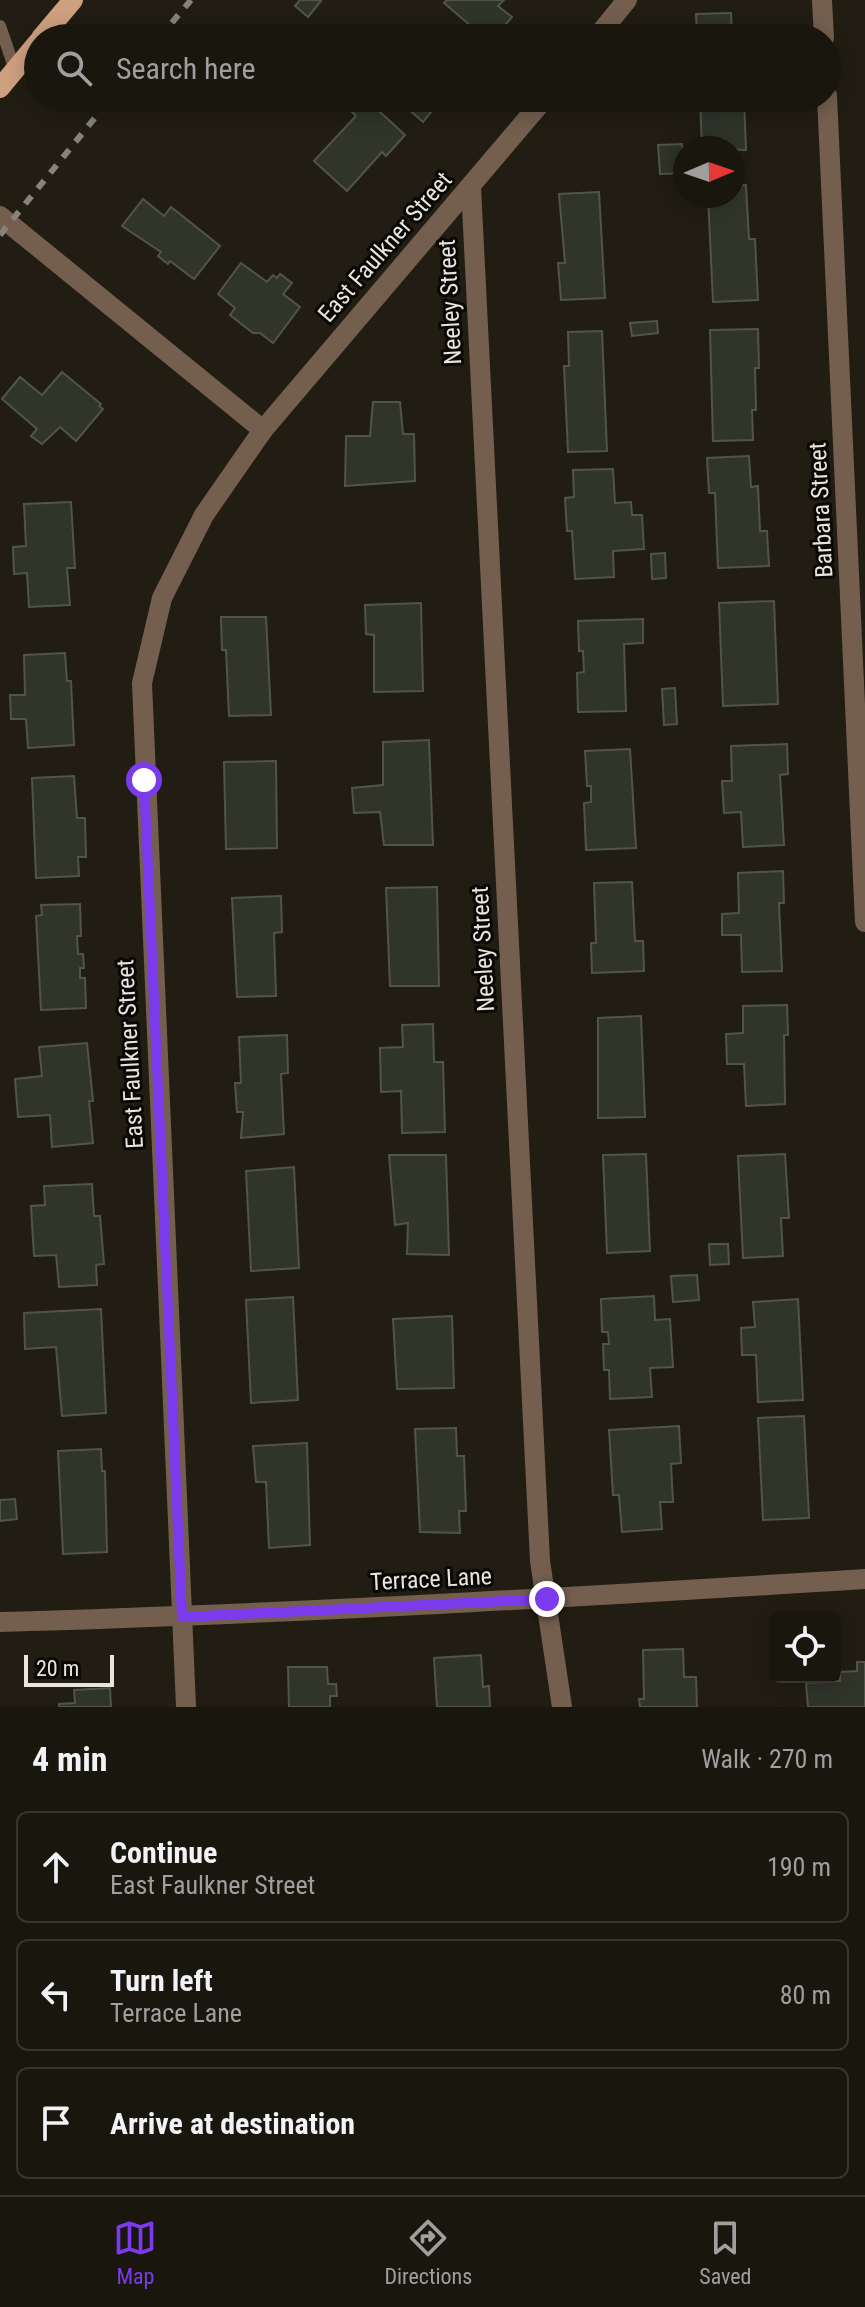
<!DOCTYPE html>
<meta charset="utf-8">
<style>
body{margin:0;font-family:"Roboto Condensed",sans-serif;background:#26231c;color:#f1f3f6}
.controls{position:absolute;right:24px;bottom:24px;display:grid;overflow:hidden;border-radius:12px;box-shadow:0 4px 20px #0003}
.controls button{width:72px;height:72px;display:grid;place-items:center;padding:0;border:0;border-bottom:2px solid #37352e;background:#19160e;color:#f1f3f6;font:40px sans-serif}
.compass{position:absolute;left:673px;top:136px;width:72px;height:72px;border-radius:50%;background:#19160e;box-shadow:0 4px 20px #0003;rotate:88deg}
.scale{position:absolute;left:24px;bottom:20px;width:90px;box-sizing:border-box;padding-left:8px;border:4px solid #e7e5dd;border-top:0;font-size:22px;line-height:28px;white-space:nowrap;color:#e7e5dd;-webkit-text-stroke:6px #090804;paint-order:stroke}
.stop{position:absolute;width:24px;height:24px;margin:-18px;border:6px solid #7c3aed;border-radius:50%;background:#fff}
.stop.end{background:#7c3aed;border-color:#fff;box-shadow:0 2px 8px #0008}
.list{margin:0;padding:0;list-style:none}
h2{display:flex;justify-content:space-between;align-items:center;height:104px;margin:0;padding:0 32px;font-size:34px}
h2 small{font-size:26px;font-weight:400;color:#9f9f9e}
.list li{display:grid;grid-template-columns:52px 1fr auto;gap:24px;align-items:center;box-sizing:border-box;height:112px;margin:0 16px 16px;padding:0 16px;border:2px solid #37352e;border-radius:12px}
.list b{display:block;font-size:30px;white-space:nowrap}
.list p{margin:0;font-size:26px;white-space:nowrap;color:#9f9f9e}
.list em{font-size:26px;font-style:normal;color:#9f9f9e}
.icon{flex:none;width:44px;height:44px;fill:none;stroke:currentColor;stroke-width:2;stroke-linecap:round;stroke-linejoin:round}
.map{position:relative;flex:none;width:865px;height:1707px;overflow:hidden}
.search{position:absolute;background:#19160e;box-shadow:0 4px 20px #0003;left:24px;right:24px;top:24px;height:88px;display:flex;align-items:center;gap:20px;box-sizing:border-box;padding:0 28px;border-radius:44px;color:#9f9f9e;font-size:30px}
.sheet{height:488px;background:#19160e}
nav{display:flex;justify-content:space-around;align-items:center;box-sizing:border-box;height:112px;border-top:2px solid #37352e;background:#19160e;font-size:22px;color:#9f9f9e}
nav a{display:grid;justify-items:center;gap:4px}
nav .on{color:#7c3aed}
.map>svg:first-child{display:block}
.building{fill:#303429;stroke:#515549;stroke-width:2}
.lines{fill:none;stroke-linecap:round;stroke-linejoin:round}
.service{stroke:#745f4f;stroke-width:12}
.minor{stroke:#745f4f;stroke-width:20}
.primary{stroke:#cda07f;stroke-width:20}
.rail{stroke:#86837a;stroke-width:6;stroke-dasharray:10 10;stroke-linecap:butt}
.route{stroke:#7c3aed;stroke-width:10}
.labels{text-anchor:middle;stroke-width:6;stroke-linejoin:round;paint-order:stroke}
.street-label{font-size:24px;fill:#e7e5dd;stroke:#090804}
</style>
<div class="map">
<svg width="865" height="1707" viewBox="0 0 865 1707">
<rect width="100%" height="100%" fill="#211d13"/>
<!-- building -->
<g class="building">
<polygon points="300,0 320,0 321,1 308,17 295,6"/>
<polygon points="447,0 504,0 498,6 512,17 494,38 485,38 444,3"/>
<polygon points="731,13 732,38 697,38 696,14"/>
<polygon points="365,98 405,135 386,156 382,152 347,191 314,161 356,116 352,112"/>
<polygon points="396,98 442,98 423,122"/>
<polygon points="700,98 744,98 746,150 702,148"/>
<polygon points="682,144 684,173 660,174 658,145"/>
<polygon points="746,185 749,239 755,239 758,300 713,302 708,196 733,196 733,186"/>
<polygon points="599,192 605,298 561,300 558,263 565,263 559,194"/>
<polygon points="143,199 164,216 171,207 220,246 194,279 170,261 168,264 158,256 161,252 122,226"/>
<polygon points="241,263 267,282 273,275 277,278 280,274 292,283 283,294 300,307 273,343 260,333 253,333 230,315 235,308 218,294"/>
<polygon points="657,321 658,333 632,336 630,323"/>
<polygon points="758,329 759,368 755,368 756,410 752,410 753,440 713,441 710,330"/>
<polygon points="602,331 607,451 568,452 564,366 569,366 568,332"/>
<polygon points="62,372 101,404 99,406 103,409 76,441 60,427 42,444 31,436 37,429 2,399 20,377 42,395"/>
<polygon points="373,402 400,402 403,434 414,434 415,481 345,486 346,436 370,436"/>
<polygon points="749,456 751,487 758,486 760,531 767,531 769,566 718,568 715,493 709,493 707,458"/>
<polygon points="613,469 615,503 631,502 632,515 642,515 644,549 613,551 614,577 575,579 572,531 567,531 565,498 574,497 573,470"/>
<polygon points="71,502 75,568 67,568 70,605 29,607 27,573 14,574 13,547 26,546 24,504"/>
<polygon points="665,553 666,578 652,579 651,554"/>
<polygon points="774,601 778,704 723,706 719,603"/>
<polygon points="421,603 423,691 374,692 374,635 366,634 365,605"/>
<polygon points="221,617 266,617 271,715 229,716 226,650 222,650"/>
<polygon points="643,619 643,643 624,644 626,711 578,712 577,673 584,672 583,651 579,651 578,621"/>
<polygon points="65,653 67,681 71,681 74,745 28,748 26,719 11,719 10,695 25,695 24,655"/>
<polygon points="675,688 677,724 664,725 662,689"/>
<polygon points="429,740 433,845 384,845 380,812 354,813 352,788 383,785 383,742"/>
<polygon points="787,744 788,774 780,775 784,845 743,847 741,812 724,813 722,781 732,781 731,746"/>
<polygon points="630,749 636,848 586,850 584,803 591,802 591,786 587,786 585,751"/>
<polygon points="276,761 277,848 226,849 224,762"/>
<polygon points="74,776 77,818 85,818 86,857 78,857 79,876 36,878 32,778"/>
<polygon points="783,871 784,903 779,903 782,971 742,972 741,935 722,935 722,914 739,913 738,873"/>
<polygon points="632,882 635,941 643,941 644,971 592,973 591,943 596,943 594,883"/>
<polygon points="437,887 439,986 390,986 386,888"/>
<polygon points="281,896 282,932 274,933 276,996 237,997 232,898"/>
<polygon points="80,904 81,936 77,936 78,954 83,954 84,968 80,968 80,978 85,978 86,1008 41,1010 36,916 42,915 41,905"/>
<polygon points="787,1005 788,1035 784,1035 785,1104 746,1106 744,1064 727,1064 726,1034 743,1033 743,1006"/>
<polygon points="641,1016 645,1117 598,1118 598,1018"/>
<polygon points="433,1024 434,1062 443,1062 445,1132 402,1133 401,1091 381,1092 380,1048 403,1047 402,1025"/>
<polygon points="287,1035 288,1073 281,1074 284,1134 241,1138 243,1112 237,1112 235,1083 241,1083 239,1037"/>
<polygon points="87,1043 93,1101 89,1101 93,1143 52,1147 50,1115 18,1117 15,1079 42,1076 39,1047"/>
<polygon points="646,1154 650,1251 607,1253 603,1155"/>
<polygon points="785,1154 789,1218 781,1218 783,1256 743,1258 738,1156"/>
<polygon points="389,1155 446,1155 449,1255 407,1254 408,1223 395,1225"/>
<polygon points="294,1167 299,1268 251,1271 246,1171"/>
<polygon points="92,1184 94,1216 100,1216 104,1264 96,1265 97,1285 59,1287 56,1255 34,1256 31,1206 45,1205 44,1186"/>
<polygon points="709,1244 728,1244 729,1264 710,1265"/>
<polygon points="697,1275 699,1300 673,1302 671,1276"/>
<polygon points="654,1296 655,1320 670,1319 673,1367 650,1368 652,1397 610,1399 609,1370 604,1370 603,1344 609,1344 608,1332 602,1332 601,1299"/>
<polygon points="293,1297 298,1400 251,1403 246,1300"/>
<polygon points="798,1299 803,1400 758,1402 756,1355 742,1355 741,1328 755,1327 753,1302"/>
<polygon points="101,1309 106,1413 62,1416 56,1347 25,1349 24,1313"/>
<polygon points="452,1316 454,1388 397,1389 393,1319"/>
<polygon points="804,1416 809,1518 763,1520 758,1418"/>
<polygon points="679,1426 681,1463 671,1464 673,1502 660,1502 662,1529 622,1532 619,1495 613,1495 609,1430"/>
<polygon points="456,1428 457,1456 464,1456 466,1511 459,1511 460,1533 420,1532 415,1429"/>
<polygon points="307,1443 310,1545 269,1548 266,1482 256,1482 253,1446"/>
<polygon points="101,1449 102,1471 105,1471 107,1552 63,1554 58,1451"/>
<polygon points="15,1499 17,1519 0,1521 0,1500"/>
<polygon points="683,1649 684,1677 696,1677 697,1707 640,1707 639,1699 644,1699 643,1650"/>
<polygon points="481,1655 483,1687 489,1686 490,1707 437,1707 434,1658"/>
<polygon points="857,1662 865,1662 865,1707 808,1707 806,1683 840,1681 840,1672 857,1671"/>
<polygon points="288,1667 327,1667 328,1684 336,1684 337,1696 330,1696 330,1707 289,1707"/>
<polygon points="110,1688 111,1707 59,1707 59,1704 75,1703 74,1690"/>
</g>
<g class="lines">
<!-- service -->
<polyline class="service" points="0,26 15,70"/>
<!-- minor -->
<g class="minor">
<polyline points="822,0 824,38"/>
<polyline points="596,38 627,0"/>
<polyline points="827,96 865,922"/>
<polyline points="471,187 540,1561 562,1707"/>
<polyline points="0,216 263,430"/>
<path d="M0,1622C289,1614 577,1597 865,1579"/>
<polyline points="186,1707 142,683 162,598 204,515 263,430 545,98"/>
</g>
<!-- primary -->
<g class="primary">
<polyline points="41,38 73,0"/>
<polyline points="0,88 38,42"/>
</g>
<!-- rail -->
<g class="rail">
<polyline points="159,38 191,0"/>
<polyline points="0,235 111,98"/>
</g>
</g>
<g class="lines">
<!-- route -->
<polyline class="route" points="144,780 182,1617 547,1599"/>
</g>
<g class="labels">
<!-- street labels -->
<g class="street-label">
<text transform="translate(385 247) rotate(-49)" y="8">East Faulkner Street</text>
<text transform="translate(450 302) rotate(-93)" y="8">Neeley Street</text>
<text transform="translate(821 510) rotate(-93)" y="8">Barbara Street</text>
<text transform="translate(483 949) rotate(-93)" y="8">Neeley Street</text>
<text transform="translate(130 1054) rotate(-93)" y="8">East Faulkner Street</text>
<text transform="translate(431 1579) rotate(-3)" y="8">Terrace Lane</text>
</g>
</g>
</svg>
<div class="controls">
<button><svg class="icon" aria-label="locate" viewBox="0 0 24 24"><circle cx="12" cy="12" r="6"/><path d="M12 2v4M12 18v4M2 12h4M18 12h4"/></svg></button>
</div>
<svg class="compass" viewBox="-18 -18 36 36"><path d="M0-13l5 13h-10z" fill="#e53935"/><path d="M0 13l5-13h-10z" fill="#9f9f9e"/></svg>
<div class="scale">20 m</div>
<div class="stop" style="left:144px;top:780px"></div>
<div class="stop end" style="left:547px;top:1599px"></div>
<div class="search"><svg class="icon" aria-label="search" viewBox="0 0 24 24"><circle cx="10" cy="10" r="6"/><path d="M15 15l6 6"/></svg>Search here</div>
</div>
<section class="sheet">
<h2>4 min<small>Walk · 270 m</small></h2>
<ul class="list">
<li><svg class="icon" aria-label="ahead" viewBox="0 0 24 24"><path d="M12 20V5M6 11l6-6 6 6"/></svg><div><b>Continue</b><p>East Faulkner Street</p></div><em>190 m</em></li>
<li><svg class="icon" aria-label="left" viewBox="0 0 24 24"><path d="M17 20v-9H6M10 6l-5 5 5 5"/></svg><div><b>Turn left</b><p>Terrace Lane</p></div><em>80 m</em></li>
<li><svg class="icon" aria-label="arrive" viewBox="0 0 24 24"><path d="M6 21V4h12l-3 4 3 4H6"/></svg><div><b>Arrive at destination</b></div></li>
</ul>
</section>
<nav>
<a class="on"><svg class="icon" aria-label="map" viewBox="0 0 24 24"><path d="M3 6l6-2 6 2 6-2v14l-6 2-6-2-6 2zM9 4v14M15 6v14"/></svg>Map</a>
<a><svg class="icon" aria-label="directions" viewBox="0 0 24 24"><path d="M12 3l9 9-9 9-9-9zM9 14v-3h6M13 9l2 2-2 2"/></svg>Directions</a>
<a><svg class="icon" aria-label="saved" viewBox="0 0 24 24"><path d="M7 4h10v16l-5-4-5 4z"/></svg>Saved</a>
</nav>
